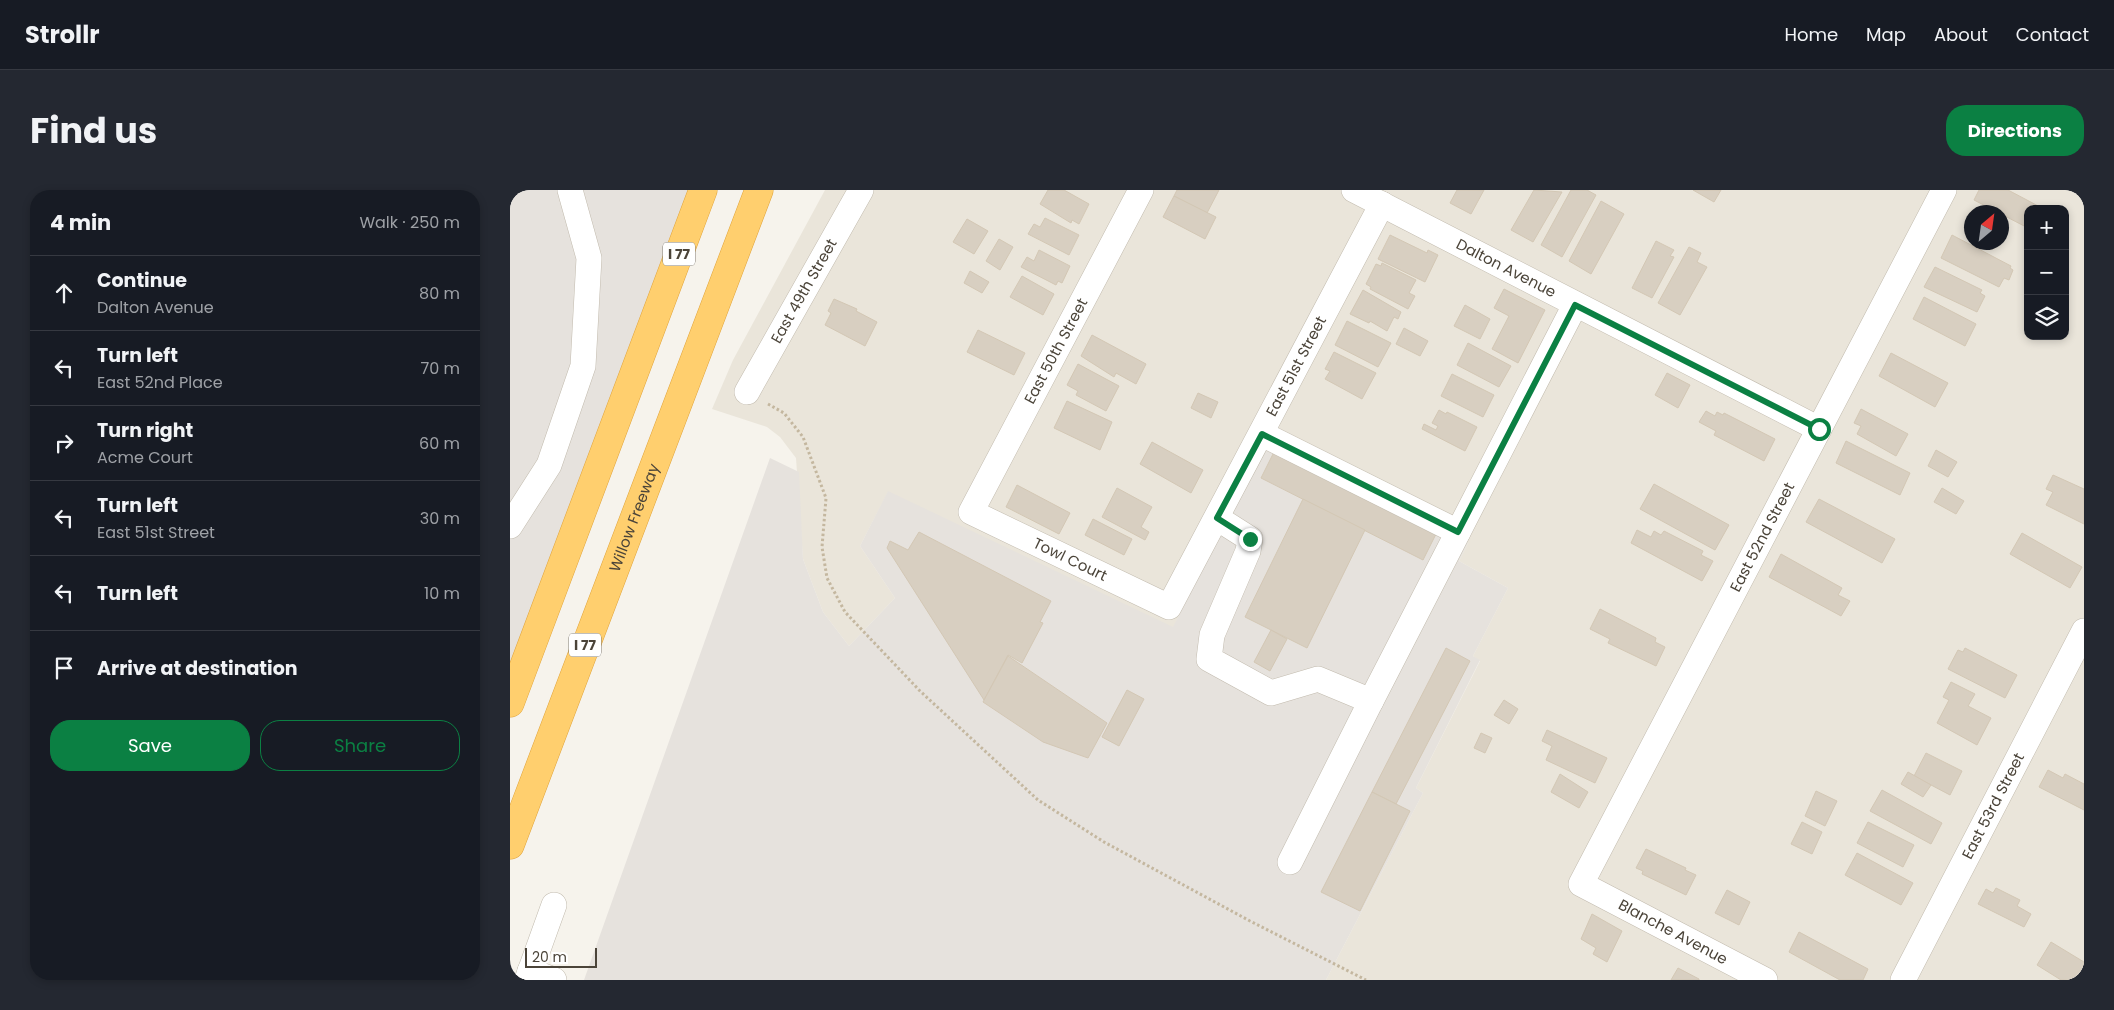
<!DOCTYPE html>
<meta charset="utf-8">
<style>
body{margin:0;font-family:Poppins,sans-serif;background:#242831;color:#f1f3f6}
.controls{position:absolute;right:15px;top:15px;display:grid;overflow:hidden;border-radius:10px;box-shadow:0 2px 8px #0003}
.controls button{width:45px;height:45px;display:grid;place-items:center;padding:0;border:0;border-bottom:1px solid #363941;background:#171b24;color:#f1f3f6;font:25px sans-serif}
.compass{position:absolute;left:1454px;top:15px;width:45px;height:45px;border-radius:50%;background:#171b24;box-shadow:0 2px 8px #0003;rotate:29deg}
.scale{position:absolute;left:15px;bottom:12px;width:72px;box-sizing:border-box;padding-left:5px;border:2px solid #4b4439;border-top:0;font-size:14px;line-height:18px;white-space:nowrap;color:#4b4439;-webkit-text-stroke:4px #fff;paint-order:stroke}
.stop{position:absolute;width:15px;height:15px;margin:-11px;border:4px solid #0b8043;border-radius:50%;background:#fff}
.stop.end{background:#0b8043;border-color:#fff;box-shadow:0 1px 5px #0008}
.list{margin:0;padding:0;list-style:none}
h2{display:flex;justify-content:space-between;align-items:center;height:65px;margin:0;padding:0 20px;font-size:21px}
h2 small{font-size:16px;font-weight:400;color:#9ea1a6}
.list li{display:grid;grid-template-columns:32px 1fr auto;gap:15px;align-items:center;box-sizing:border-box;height:75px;padding:0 20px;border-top:1px solid #363941}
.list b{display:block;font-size:19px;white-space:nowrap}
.list p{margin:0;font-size:16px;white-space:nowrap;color:#9ea1a6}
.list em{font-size:16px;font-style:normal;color:#9ea1a6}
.actions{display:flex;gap:10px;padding:15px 20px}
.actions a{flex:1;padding:11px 0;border:1px solid #0b8043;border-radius:20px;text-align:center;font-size:18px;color:#0b8043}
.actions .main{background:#0b8043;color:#fff}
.icon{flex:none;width:28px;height:28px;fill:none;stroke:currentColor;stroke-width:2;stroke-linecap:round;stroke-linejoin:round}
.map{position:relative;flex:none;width:1574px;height:790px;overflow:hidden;border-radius:20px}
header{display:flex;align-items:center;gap:30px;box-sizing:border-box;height:70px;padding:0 25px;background:#171b24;border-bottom:1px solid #363941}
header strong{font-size:24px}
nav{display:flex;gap:28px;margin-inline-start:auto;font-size:18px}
.intro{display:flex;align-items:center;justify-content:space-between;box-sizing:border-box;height:120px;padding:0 30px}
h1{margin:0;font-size:35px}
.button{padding:12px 22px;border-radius:20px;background:#0b8043;color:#fff;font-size:18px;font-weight:700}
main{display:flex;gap:30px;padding:0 30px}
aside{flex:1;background:#171b24;border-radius:20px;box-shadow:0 2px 8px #0003}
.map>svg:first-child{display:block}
.residential{fill:#eae5da;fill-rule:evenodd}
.industrial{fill:#e6e2dd}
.building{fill:#d8cfc1;stroke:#d3c7b4}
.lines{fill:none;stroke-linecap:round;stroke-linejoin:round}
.minor-casing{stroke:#c2bbae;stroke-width:26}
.highway-casing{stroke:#e0a43c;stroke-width:29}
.path{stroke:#c4b79f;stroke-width:3;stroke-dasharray:2.5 2.5;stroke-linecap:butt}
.minor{stroke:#fff;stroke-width:25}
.highway{stroke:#ffcf6e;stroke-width:28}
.route{stroke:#0b8043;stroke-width:6}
.labels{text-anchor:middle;stroke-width:4;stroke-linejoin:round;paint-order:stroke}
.shield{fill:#fff;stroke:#817c74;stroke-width:1}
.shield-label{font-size:14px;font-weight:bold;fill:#4b4439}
.street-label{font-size:15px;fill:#4b4439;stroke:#fff}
</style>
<header>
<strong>Strollr</strong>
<nav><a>Home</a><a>Map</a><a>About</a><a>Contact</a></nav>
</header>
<div class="intro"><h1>Find us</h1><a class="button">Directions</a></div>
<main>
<aside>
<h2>4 min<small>Walk · 250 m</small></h2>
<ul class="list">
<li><svg class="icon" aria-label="ahead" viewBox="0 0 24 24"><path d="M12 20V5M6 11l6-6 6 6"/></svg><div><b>Continue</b><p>Dalton Avenue</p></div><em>80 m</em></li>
<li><svg class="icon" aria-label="left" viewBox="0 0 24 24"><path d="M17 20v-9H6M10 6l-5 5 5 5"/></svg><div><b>Turn left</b><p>East 52nd Place</p></div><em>70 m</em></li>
<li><svg class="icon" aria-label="right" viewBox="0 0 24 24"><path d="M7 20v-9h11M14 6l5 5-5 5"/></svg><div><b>Turn right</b><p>Acme Court</p></div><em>60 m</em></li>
<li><svg class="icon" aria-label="left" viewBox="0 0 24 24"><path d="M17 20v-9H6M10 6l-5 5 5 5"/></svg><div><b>Turn left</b><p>East 51st Street</p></div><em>30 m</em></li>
<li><svg class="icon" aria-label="left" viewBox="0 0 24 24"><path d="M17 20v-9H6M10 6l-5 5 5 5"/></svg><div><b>Turn left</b></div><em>10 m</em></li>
<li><svg class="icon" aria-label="arrive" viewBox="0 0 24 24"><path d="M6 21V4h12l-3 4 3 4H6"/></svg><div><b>Arrive at destination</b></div></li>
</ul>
<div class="actions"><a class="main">Save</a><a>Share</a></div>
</aside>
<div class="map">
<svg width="1574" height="790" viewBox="0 0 1574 790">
<rect width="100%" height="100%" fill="#f6f3ec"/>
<!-- residential -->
<path class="residential" d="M315,0H1574V790H816L913,603L906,598L970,471L963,466L998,398L949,371L958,353L759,252L663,438L378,302L350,356L385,408L339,456L313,422L293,369L286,268L270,247L257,237L202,219L223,170ZM1518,19H1555V146H1518ZM1462,22H1492V52H1462Z"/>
<!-- industrial -->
<g class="industrial">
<polygon points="0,0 193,0 0,513"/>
<polygon points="759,252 958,353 949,371 998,398 963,466 970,470 906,598 913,603 816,790 74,790 260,268 289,282 293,369 313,422 339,456 385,408 350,356 378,301 663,437"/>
</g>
<!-- building -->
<g class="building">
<polygon points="538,0 554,0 579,14 569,34 562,30 561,33 530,14"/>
<polygon points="667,0 709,0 697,23 664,6"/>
<polygon points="947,0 974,0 961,24 940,13"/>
<polygon points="1024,0 1052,2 1023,52 1001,40"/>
<polygon points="1061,0 1077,0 1086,5 1052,67 1031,55"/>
<polygon points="1183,0 1211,0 1204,12"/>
<polygon points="1469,0 1498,0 1532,18 1518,19 1518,38 1464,10"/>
<polygon points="664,6 706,27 695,49 653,27"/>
<polygon points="1091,11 1114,24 1081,84 1059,71"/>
<polygon points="535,28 569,45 559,65 518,44 524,34 530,37"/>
<polygon points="457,29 478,41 464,64 443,52"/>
<polygon points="880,45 917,63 918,60 928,65 915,92 868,69"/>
<polygon points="1442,45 1501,76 1500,78 1503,80 1499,90 1494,88 1489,97 1431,68"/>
<polygon points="489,49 503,57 490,80 476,71"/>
<polygon points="1146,51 1164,60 1160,66 1164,67 1142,108 1122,98"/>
<polygon points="1179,57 1191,63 1187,72 1197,77 1170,125 1148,113"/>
<polygon points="529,60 560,76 552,93 548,91 546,95 511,77 517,67 524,71"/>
<polygon points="872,73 906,90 899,103 905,106 898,119 860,99 861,97 856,94 866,74 871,76"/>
<polygon points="1425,77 1472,100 1470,103 1475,106 1467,122 1414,97"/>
<polygon points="460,81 479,92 472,103 454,93"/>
<polygon points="512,86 544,104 533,125 500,107"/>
<polygon points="994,99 1035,120 1008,173 982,159 999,126 984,118"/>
<polygon points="853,100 891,122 888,129 884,127 877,141 860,131 859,133 840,124"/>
<polygon points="1414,107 1466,134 1455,156 1403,129"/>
<polygon points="324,109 347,119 346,121 367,132 355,156 315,135 321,123 318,121"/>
<polygon points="955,115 980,129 970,149 944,136"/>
<polygon points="837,131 881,153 868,177 825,155"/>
<polygon points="894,138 918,151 910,166 886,154"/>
<polygon points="468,140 515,163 504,185 457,162"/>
<polygon points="582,145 636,174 626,194 606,183 604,187 571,166"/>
<polygon points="958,153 1001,176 989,197 947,175"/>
<polygon points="824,162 866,183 852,209 815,189 820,181 815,179"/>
<polygon points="1381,163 1438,193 1425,217 1369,186"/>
<polygon points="568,174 609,196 596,221 566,205 568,201 557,195"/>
<polygon points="1157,183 1180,195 1168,218 1145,205"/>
<polygon points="942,184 984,205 973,227 931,206"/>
<polygon points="688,203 708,212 701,228 681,218"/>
<polygon points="557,211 602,232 590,260 544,238"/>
<polygon points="1351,219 1398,244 1386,266 1347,244 1351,236 1344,233"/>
<polygon points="929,220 936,224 937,222 967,237 955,261 912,239 914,234 926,240 928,236 922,233"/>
<polygon points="1196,221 1205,226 1207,222 1213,225 1214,223 1265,249 1254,271 1204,245 1206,241 1189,232"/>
<polygon points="1336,251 1400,283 1390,305 1326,273"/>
<polygon points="642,252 693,280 681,303 630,274"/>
<polygon points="766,258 928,340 913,370 751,288"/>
<polygon points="1426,260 1447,272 1438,287 1418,276"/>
<polygon points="1543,285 1574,299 1574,334 1536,315 1543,302 1536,299"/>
<polygon points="1144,294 1219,335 1205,360 1130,319"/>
<polygon points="507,295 560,323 549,344 496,317"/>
<polygon points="607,298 642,317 631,337 639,342 635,350 592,327"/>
<polygon points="1432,298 1454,311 1446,324 1424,312"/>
<polygon points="793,309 855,340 797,458 735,427"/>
<polygon points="1309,309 1385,349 1372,373 1296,332"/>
<polygon points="583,329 622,349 614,365 575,345"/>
<polygon points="1127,340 1141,347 1144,341 1151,345 1154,341 1193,361 1191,365 1203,371 1192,391 1121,353"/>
<polygon points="409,342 541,411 530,432 533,433 512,473 498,465 474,510 377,358 380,351 398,360"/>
<polygon points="1512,343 1572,377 1560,398 1500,364"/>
<polygon points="1271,364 1332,398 1328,405 1340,411 1331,426 1259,387"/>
<polygon points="1090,419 1146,448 1145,452 1155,457 1146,476 1098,453 1100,449 1080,439"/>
<polygon points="761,440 777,449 760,481 744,472"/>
<polygon points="936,458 960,471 886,614 862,602"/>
<polygon points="1455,458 1507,485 1495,508 1438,479 1448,460 1453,462"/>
<polygon points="498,466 597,533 578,568 533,552 473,512"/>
<polygon points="1441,492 1465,504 1458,516 1481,528 1467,555 1427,533 1439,510 1433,507"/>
<polygon points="617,500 634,509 609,556 592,547"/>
<polygon points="994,510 1008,519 999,534 984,525"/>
<polygon points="1037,540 1097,568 1085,593 1036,570 1042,556 1032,551"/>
<polygon points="971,543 982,548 975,563 964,558"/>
<polygon points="1416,563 1452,581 1440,605 1404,586"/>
<polygon points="1538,580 1553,588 1555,584 1574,594 1574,620 1529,597"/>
<polygon points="1398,582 1421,595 1413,607 1391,594"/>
<polygon points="1050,584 1078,602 1069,618 1041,602"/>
<polygon points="1372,600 1432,633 1421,654 1360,621"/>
<polygon points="1306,601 1327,611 1315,636 1295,626"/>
<polygon points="862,602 900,621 850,721 811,702"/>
<polygon points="1292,632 1312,642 1302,664 1281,654"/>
<polygon points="1358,632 1404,655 1393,677 1347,653"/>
<polygon points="1136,659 1176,678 1175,680 1186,685 1176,705 1132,684 1133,681 1126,678"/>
<polygon points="1347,663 1403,693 1391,715 1335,685"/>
<polygon points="1486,698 1510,710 1507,716 1521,724 1514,737 1468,714 1476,699 1483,703"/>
<polygon points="1217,700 1240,712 1229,735 1205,723"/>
<polygon points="1082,724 1112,741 1097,772 1083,764 1086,758 1071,749"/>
<polygon points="1289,742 1358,779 1353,790 1330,790 1279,762"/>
<polygon points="1541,752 1574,772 1574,785 1571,790 1551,790 1527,775"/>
<polygon points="1168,778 1189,789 1189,790 1161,790"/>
</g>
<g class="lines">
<defs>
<g id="minor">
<path id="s1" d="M631,0L461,322L659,417L872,14"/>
<path id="s2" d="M844,0L1309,239"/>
<path id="s3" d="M237,202L351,0"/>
<polyline points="752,244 948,342"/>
<polyline points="707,328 740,349 738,361 702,445 699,469 761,503 808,489 861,511 1065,115"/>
<polyline points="0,336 39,275 73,176 79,68 60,0"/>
<polyline points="780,672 861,511"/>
<polyline points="20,781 44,790"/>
<polyline points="17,790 44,715"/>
<path id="s4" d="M1255,790L1071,694L1434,0"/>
<path id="s5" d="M1393,790L1574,441"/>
</g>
<g id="highway">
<polyline points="0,513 193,0"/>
<path id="s6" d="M0,655L249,0"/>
</g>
</defs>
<!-- minor casing -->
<use href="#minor" class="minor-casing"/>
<!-- highway casing -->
<use href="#highway" class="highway-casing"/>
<!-- path -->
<polyline class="path" points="258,214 274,223 293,247 316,308 312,357 317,388 335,422 410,501 528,610 594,652 740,731 856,790"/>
<!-- minor -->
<use href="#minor" class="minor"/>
<!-- highway -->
<use href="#highway" class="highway"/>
</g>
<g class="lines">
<!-- route -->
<polyline class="route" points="740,349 707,328 752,244 948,342 1065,115 1309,239"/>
</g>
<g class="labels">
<!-- shield labels -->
<g class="shield">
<rect x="153" y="52.5" width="32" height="23" rx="4"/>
<rect x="59" y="443.5" width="32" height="23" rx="4"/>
</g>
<g class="shield-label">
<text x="169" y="69">I 77</text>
<text x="75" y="460">I 77</text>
</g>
<!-- street labels -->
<g class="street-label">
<text dy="5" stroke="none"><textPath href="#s2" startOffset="171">Dalton Avenue</textPath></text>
<text dy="5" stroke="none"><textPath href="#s3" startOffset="116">East 49th Street</textPath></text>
<text transform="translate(546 161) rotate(-62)" y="5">East 50th Street</text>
<text dy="5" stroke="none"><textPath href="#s1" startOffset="856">East 51st Street</textPath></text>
<text dy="5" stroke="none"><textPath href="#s6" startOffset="350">Willow Freeway</textPath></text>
<text dy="5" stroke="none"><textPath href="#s4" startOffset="599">East 52nd Street</textPath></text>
<text dy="5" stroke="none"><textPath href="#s1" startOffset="474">Towl Court</textPath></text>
<text dy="5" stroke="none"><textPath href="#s5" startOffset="196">East 53rd Street</textPath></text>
<text transform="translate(1163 742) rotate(28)" y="5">Blanche Avenue</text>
</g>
</g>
</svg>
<div class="controls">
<button>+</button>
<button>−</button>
<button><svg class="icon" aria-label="layers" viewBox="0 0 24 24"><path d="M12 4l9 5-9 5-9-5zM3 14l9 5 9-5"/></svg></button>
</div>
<svg class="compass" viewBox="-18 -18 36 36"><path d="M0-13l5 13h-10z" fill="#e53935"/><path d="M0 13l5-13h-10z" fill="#9ea1a6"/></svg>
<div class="scale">20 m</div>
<div class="stop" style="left:1309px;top:239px"></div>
<div class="stop end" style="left:740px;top:349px"></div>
</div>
</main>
